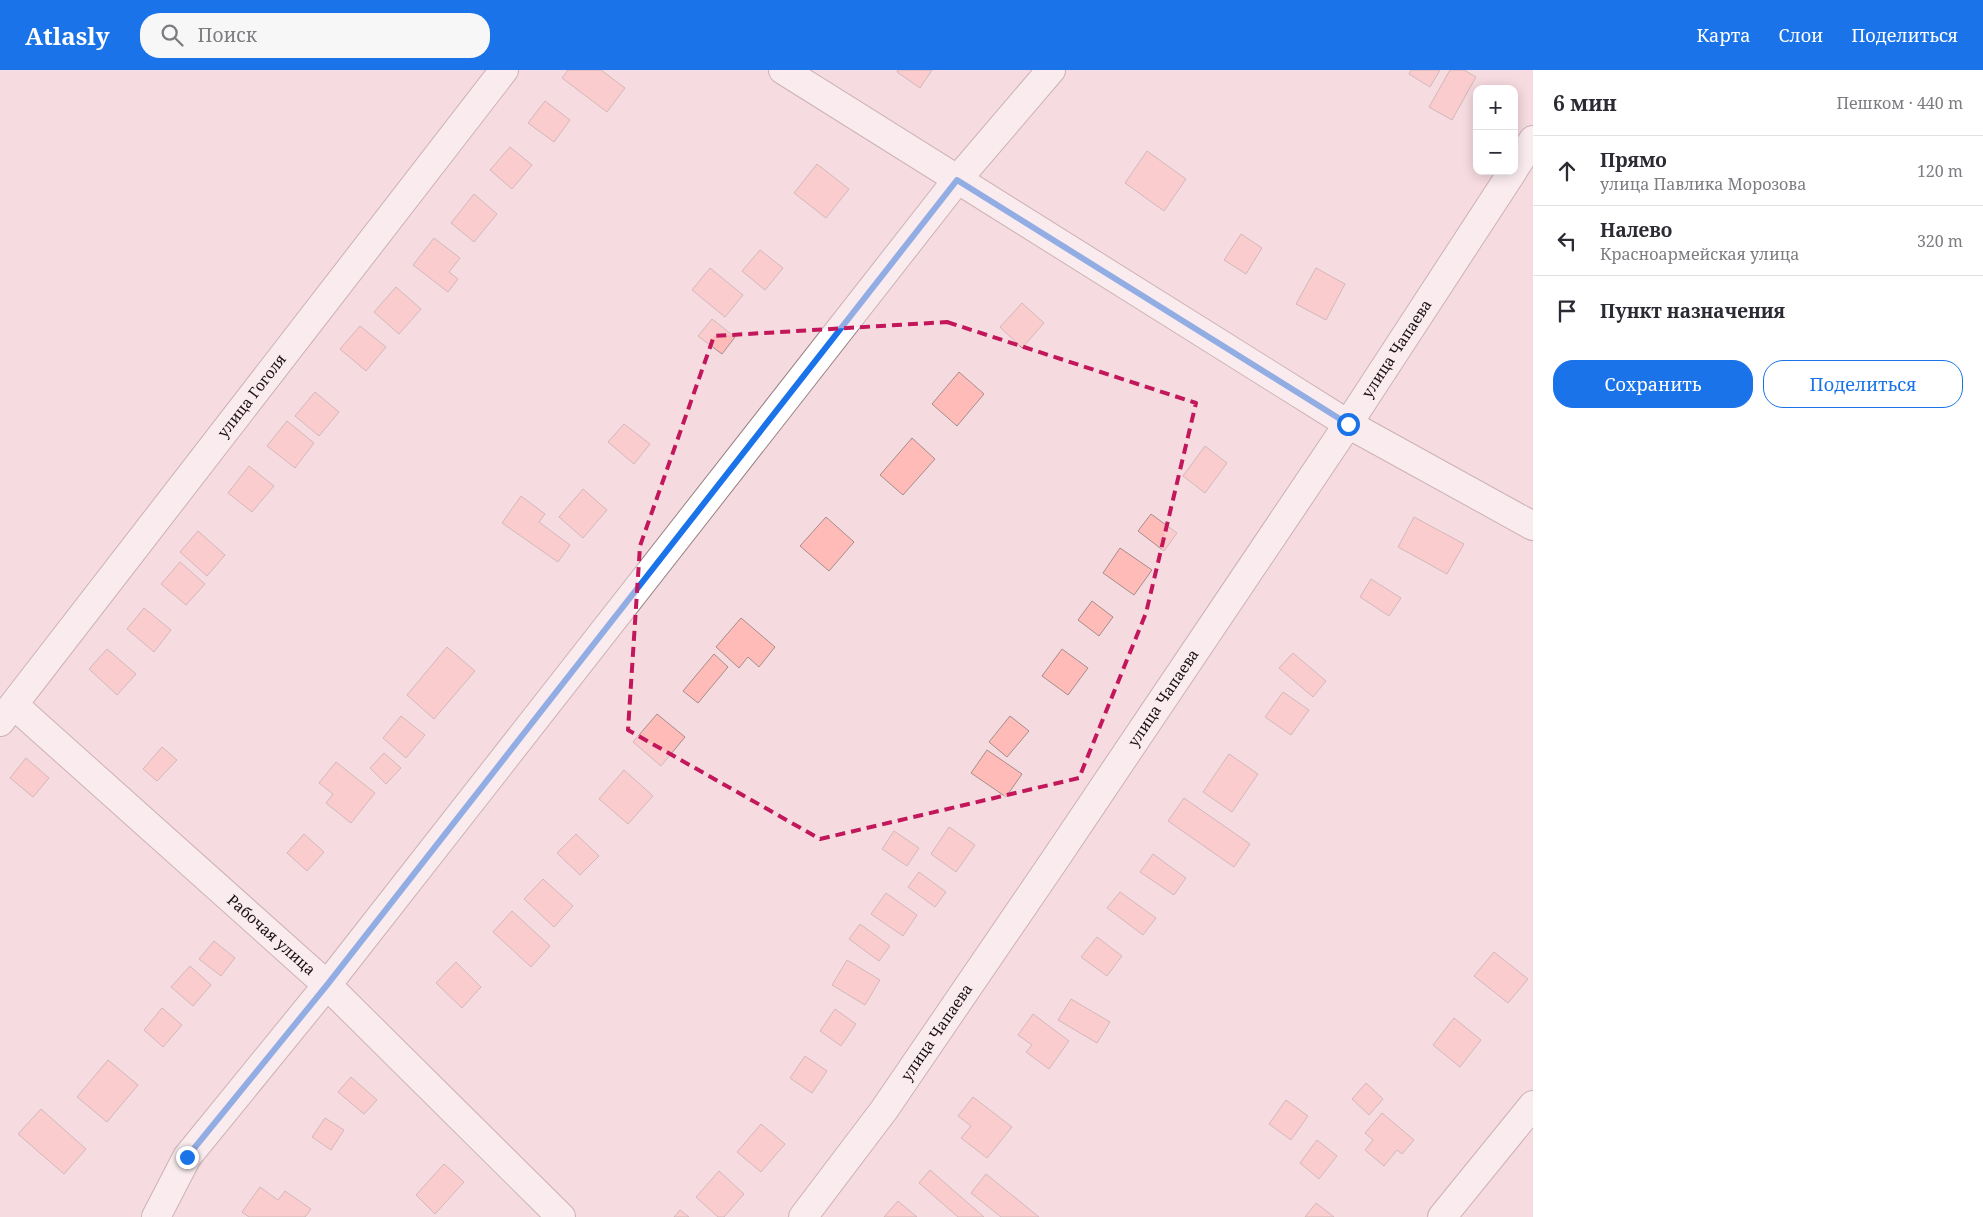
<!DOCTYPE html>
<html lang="ru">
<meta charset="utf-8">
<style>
body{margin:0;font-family:"Noto Serif",serif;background:#f7f7f7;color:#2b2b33}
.controls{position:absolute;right:15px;top:15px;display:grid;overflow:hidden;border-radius:10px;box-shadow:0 2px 12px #0003}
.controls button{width:45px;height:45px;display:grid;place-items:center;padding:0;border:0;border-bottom:1px solid #e1e1e2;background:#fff;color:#2b2b33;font:25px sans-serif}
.stop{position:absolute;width:15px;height:15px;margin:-11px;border:4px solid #1a73e8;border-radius:50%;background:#fff}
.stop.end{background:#1a73e8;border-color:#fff;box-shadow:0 1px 5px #0008}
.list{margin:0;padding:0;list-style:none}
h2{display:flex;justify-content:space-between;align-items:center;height:65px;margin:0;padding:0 20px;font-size:21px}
h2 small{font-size:16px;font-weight:400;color:#7c7c81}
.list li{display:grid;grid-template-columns:32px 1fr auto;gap:15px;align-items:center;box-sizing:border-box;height:70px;padding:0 20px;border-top:1px solid #e1e1e2}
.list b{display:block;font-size:19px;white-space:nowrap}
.list p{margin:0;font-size:16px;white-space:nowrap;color:#7c7c81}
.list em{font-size:16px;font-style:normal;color:#7c7c81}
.actions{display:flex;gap:10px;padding:15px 20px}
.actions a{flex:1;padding:11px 0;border:1px solid #1a73e8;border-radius:20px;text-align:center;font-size:18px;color:#1a73e8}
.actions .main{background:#1a73e8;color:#fff}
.icon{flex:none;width:28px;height:28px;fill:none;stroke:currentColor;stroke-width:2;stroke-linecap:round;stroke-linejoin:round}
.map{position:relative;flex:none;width:1533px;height:1147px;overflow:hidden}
header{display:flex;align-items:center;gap:30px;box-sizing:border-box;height:70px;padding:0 25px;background:#1a73e8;color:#fff}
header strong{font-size:24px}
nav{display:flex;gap:28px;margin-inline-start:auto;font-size:18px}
.search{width:350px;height:45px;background:#f7f7f7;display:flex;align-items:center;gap:12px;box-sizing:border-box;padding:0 18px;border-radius:20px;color:#7c7c81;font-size:19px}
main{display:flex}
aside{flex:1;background:#fff}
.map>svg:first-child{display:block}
.building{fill:#ffbbb7;stroke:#a58d8b}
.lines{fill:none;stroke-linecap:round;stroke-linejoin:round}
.minor-casing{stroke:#988185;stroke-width:30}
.tertiary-casing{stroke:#988185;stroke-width:30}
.minor{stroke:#fff;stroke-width:28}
.tertiary{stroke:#fff;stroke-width:28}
.route{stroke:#1a73e8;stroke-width:6}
.marked{fill:none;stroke:#c2185b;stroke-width:4;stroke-dasharray:10 6;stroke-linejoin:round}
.labels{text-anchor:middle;stroke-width:4;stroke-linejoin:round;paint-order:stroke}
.street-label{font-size:15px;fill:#191012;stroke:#fff}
</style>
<header>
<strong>Atlasly</strong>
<div class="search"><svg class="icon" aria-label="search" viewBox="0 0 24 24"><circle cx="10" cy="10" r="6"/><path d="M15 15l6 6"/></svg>Поиск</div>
<nav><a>Карта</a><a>Слои</a><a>Поделиться</a></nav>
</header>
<main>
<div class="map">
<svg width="1533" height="1147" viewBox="0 0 1533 1147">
<rect width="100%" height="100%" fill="#f5dbe0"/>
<!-- building -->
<g class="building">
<polygon points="568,0 601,0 625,18 607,42 562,8"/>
<polygon points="898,0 932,0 920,18 897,2"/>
<polygon points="1411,0 1440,0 1430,17 1409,4"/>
<polygon points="1450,0 1464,0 1476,7 1452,50 1429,37"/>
<polygon points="545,31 570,50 554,72 528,53"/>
<polygon points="510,77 532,95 512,119 490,100"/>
<polygon points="1147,81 1186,109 1164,141 1125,113"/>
<polygon points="817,94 849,119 826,148 794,123"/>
<polygon points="474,124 497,144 474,172 451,153"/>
<polygon points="1241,164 1262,178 1246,204 1224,190"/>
<polygon points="434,168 460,188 449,202 458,209 448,222 413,195"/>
<polygon points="760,180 783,198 765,220 742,201"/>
<polygon points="710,198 743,225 725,247 692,220"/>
<polygon points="1316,198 1345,214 1326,250 1296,234"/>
<polygon points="396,217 421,239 399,264 374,242"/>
<polygon points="1022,233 1044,253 1022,278 1000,257"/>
<polygon points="712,249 735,267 722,284 698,266"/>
<polygon points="360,256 386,277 366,301 340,279"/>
<polygon points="959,302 984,324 957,356 932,334"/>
<polygon points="315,322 339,342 319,366 295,346"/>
<polygon points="287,351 314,373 295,398 267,376"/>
<polygon points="624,354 650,374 634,394 608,372"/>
<polygon points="912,368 935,389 903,425 880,405"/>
<polygon points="1205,376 1227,393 1205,423 1183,406"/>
<polygon points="249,396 274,416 252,442 228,423"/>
<polygon points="583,419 607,440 583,468 559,447"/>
<polygon points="521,426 545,444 539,452 570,475 558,492 502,453"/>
<polygon points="1151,444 1177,463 1164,481 1138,461"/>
<polygon points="826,447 854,472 829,501 800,476"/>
<polygon points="1414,447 1464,474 1447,504 1398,477"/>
<polygon points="198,461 225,485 207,506 180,482"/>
<polygon points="1120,478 1152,500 1134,525 1103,503"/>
<polygon points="180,492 205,514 186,535 161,514"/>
<polygon points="1371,509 1401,528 1389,546 1360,527"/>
<polygon points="1092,531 1113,547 1099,566 1078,550"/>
<polygon points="144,538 171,560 154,582 127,559"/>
<polygon points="741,548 775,577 759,597 748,587 739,598 716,577"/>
<polygon points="447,577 475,601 434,649 407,625"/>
<polygon points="107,579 136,604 117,625 89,599"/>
<polygon points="1062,579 1088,598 1068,625 1042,606"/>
<polygon points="1293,583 1326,611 1313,627 1279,598"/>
<polygon points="714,584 728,597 698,633 683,621"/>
<polygon points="1283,622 1309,640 1291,665 1265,647"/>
<polygon points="657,644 685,667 661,696 633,672"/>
<polygon points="401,646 425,665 406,688 383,668"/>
<polygon points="1010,646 1029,661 1007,687 989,672"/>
<polygon points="162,677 177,690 157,711 143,699"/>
<polygon points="987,680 1022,704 1006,727 971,703"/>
<polygon points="384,683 401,698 386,714 370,698"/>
<polygon points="1229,684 1258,704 1232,742 1203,722"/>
<polygon points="26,688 49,708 33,727 10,708"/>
<polygon points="336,692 375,723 351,753 326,733 333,724 319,713"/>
<polygon points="624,700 653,726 628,754 599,729"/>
<polygon points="1184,728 1250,774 1234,797 1168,751"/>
<polygon points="949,757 975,775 956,802 931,784"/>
<polygon points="894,761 919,778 907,796 882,779"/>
<polygon points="304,764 324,782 307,801 287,783"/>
<polygon points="576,764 599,786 580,805 557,783"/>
<polygon points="1153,784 1186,808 1174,825 1140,802"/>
<polygon points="919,802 946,822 935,837 908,817"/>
<polygon points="543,809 573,836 554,857 524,829"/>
<polygon points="1120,822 1156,848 1143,865 1107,838"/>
<polygon points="886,823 917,845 903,866 871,844"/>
<polygon points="512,841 550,876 531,897 493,862"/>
<polygon points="860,854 890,876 879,891 849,869"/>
<polygon points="1097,867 1122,886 1107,906 1081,887"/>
<polygon points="214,871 235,888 221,906 199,889"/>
<polygon points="1494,882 1528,909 1508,933 1474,906"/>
<polygon points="847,890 880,910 865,935 832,915"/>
<polygon points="456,892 481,917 462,938 436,913"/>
<polygon points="190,896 211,915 193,936 171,917"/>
<polygon points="1071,929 1110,952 1097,973 1058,950"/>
<polygon points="162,938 182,955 163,977 144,960"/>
<polygon points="835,939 856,954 841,976 820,961"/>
<polygon points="1033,944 1069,971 1049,999 1026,982 1032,975 1018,965"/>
<polygon points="1454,948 1481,970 1460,997 1433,975"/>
<polygon points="805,986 827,1001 812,1023 790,1008"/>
<polygon points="108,990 138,1015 107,1052 77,1027"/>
<polygon points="351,1007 377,1030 364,1044 338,1022"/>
<polygon points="1366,1013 1383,1029 1369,1045 1352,1029"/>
<polygon points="973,1027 1012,1057 987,1088 961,1068 971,1056 958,1046"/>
<polygon points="1286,1030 1308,1046 1291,1070 1269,1054"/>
<polygon points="41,1039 86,1079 64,1104 18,1064"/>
<polygon points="1382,1043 1414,1070 1402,1084 1397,1080 1384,1096 1365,1080 1373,1070 1365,1063"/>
<polygon points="325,1048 344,1060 331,1080 312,1067"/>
<polygon points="761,1054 785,1074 761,1102 737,1082"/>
<polygon points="1317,1070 1337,1086 1319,1109 1300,1093"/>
<polygon points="444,1094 464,1112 435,1144 416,1125"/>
<polygon points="930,1100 984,1147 958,1147 919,1113"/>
<polygon points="719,1101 744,1124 724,1147 718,1147 696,1127"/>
<polygon points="986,1104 1039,1147 1001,1147 971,1123"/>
<polygon points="260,1117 278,1130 285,1121 311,1139 305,1147 249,1147 242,1142"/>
<polygon points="898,1131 917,1147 884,1147"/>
<polygon points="1316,1133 1334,1147 1305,1147"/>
<polygon points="680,1140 689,1147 674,1147"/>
</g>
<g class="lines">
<defs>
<g id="minor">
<polyline points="783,0 1348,354 1533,456"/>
<path id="s1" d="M14,635L327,915L561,1147"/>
<path id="s2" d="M0,652L504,0"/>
<polyline points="156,1147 187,1087 327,915 957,110 1051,0"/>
<polyline points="1442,1147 1533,1035"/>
</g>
<g id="tertiary">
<polyline points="1514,99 1533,70"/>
<path id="s3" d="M803,1147L884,1040L1056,788L1348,354L1513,101"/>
</g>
</defs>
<!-- minor casing -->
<use href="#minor" class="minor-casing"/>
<!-- tertiary casing -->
<use href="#tertiary" class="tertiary-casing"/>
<!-- minor -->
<use href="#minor" class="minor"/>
<!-- tertiary -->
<use href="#tertiary" class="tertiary"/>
</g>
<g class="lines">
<!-- route -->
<polyline class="route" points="187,1087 327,915 957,110 1348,354"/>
</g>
<!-- marked area -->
<path d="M0 0H1533V1147H0ZM947,252L1196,333L1146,543L1079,708L820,769L628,660L640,476L714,266Z" fill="#f5dbe0" fill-opacity=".55" fill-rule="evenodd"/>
<path class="marked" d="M947,252L1196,333L1146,543L1079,708L820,769L628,660L640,476L714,266Z"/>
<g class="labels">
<!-- street labels -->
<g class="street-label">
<text dy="5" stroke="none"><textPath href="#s3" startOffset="1052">улица Чапаева</textPath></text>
<text dy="5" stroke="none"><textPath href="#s2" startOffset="412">улица Гоголя</textPath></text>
<text dy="5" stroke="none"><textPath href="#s3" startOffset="632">улица Чапаева</textPath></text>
<text dy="5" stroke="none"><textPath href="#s1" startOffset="345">Рабочая улица</textPath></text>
<text dy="5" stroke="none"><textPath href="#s3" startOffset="228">улица Чапаева</textPath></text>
</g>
</g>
</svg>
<div class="controls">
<button>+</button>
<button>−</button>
</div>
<div class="stop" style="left:1348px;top:354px"></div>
<div class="stop end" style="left:187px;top:1087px"></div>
</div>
<aside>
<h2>6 мин<small>Пешком · 440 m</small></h2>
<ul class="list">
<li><svg class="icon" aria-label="ahead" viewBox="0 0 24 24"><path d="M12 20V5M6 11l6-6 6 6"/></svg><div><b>Прямо</b><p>улица Павлика Морозова</p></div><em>120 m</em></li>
<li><svg class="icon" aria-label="left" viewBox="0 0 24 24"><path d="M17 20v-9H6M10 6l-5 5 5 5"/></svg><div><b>Налево</b><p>Красноармейская улица</p></div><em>320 m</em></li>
<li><svg class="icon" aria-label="arrive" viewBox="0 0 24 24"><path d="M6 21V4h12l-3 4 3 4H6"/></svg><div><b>Пункт назначения</b></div></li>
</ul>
<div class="actions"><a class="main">Сохранить</a><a>Поделиться</a></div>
</aside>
</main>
